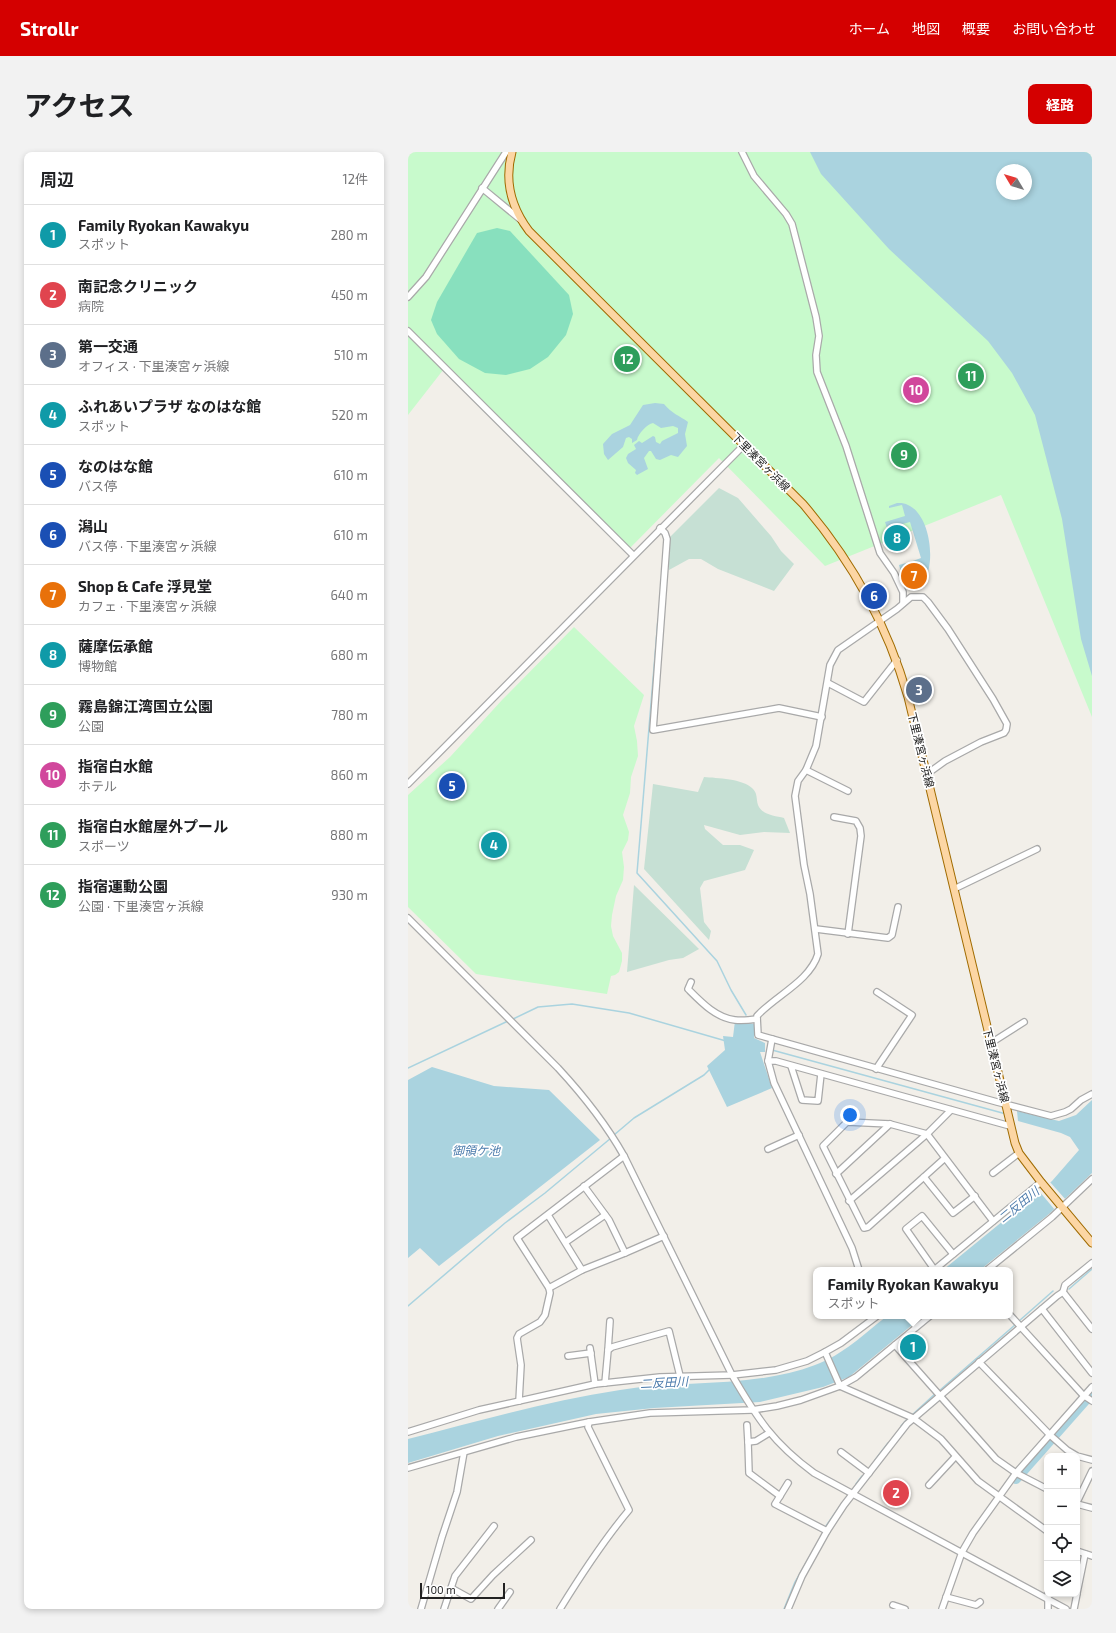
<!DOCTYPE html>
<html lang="ja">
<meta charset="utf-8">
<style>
body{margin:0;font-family:"Exo 2","Noto Sans JP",sans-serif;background:#f2f2f2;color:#202124}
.controls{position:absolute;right:12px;bottom:12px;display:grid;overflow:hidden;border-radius:8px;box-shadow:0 2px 6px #0003}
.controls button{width:36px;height:36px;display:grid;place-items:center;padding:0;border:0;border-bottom:1px solid #e0e0e0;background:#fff;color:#202124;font:20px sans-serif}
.compass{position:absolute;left:588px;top:12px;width:36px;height:36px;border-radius:50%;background:#fff;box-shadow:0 2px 6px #0003;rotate:308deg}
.scale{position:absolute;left:12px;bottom:10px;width:85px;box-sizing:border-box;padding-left:4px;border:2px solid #222;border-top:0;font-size:11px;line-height:14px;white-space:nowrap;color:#222;-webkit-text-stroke:3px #fff;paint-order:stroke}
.you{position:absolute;left:442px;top:963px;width:14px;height:14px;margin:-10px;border:3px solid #fff;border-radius:50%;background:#1a73e8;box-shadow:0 0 0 6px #1a73e833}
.badge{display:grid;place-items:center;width:26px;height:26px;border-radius:50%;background:#d40000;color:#fff;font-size:13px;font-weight:700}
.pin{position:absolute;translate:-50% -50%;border:2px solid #fff;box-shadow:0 1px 4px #0006}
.popup{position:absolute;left:405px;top:1115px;width:200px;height:52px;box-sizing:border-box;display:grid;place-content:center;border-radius:8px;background:#fff;filter:drop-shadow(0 1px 3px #0005);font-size:13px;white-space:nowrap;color:#757577}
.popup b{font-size:15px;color:#202124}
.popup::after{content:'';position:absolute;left:50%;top:100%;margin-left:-8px;border:8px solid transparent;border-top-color:#fff}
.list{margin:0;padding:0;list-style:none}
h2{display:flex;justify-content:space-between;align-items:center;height:52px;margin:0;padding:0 16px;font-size:17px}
h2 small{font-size:13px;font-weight:400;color:#757577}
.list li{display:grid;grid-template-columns:26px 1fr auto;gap:12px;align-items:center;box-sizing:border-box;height:60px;padding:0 16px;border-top:1px solid #e0e0e0}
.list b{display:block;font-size:15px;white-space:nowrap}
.list p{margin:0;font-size:13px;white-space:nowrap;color:#757577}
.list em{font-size:13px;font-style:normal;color:#757577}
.icon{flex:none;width:22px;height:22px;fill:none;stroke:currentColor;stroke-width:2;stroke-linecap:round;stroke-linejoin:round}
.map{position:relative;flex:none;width:684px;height:1457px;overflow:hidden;border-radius:8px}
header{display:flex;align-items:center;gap:24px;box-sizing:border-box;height:56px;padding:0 20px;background:#d40000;color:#fff}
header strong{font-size:19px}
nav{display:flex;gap:22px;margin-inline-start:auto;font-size:14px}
.intro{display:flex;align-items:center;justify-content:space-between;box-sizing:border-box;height:96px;padding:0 24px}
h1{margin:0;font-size:28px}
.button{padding:10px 18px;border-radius:8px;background:#d40000;color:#fff;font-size:14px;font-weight:700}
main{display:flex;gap:24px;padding:0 24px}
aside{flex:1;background:#fff;border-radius:8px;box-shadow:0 2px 6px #0003}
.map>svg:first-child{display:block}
.wetland{fill:#c6e0d4}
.park{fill:#c8facc;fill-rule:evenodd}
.pitch{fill:#88e0be}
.water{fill:#aad3df;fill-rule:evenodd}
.pier{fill:#f2efe9}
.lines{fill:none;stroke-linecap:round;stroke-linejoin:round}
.stream{stroke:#aad3df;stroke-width:1.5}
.river{stroke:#aad3df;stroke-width:10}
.minor-casing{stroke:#a9a9a9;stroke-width:8}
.major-casing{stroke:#a06b00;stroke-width:9}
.minor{stroke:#fff;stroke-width:5.5}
.major{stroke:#fcd6a4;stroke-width:7}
.labels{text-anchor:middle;stroke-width:3.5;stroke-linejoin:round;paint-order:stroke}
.street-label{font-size:11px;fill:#222;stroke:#fff}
.water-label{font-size:12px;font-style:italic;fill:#4a7aab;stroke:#fff}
</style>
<header>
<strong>Strollr</strong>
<nav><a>ホーム</a><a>地図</a><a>概要</a><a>お問い合わせ</a></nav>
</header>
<div class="intro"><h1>アクセス</h1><a class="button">経路</a></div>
<main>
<aside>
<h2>周辺<small>12件</small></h2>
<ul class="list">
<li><span class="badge" style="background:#0f9aa8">1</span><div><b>Family Ryokan Kawakyu</b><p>スポット</p></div><em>280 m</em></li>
<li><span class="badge" style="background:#e0444e">2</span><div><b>南記念クリニック</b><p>病院</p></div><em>450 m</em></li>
<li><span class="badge" style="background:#5c6f8a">3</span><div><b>第一交通</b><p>オフィス · 下里湊宮ヶ浜線</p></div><em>510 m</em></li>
<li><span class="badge" style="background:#0f9aa8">4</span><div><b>ふれあいプラザ なのはな館</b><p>スポット</p></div><em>520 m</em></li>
<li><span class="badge" style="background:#1a4fb4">5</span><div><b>なのはな館</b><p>バス停</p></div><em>610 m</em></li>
<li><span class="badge" style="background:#1a4fb4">6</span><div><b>潟山</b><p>バス停 · 下里湊宮ヶ浜線</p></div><em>610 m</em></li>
<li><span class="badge" style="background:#e8710a">7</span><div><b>Shop &amp; Cafe 浮見堂</b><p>カフェ · 下里湊宮ヶ浜線</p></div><em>640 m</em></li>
<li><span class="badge" style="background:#0f9aa8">8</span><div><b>薩摩伝承館</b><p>博物館</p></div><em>680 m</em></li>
<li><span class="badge" style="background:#2e9e5b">9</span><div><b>霧島錦江湾国立公園</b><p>公園</p></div><em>780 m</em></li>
<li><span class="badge" style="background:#d1479c">10</span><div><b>指宿白水館</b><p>ホテル</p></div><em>860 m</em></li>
<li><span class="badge" style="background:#2e9e5b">11</span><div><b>指宿白水館屋外プール</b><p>スポーツ</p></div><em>880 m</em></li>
<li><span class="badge" style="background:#2e9e5b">12</span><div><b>指宿運動公園</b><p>公園 · 下里湊宮ヶ浜線</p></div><em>930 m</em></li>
</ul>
</aside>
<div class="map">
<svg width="684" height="1457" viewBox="0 0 684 1457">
<rect width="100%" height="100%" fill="#f2efe9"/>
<!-- wetland -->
<g class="wetland">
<polygon points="311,336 330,346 363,384 373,399 386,412 366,439 310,417 293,407 281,407 261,418 261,386"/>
<path d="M296,625C309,626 335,627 344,636C350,641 348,647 350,653C354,663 367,664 376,666L382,681L356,680L332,683L296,673L297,677L315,693H332L346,698L337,718L296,729L292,736L296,770L303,779L301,788L236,717L245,632L290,640Z"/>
<polygon points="226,733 291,797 275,806 261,808 219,820"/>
</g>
<!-- park -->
<g class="park">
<path d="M0,0H684V565L593,343L417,414L311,306L222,396L39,213L0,263ZM594,18H618V42H594Z"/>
<polygon points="166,475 236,543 226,574 229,589 230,604 223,625 222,641 215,663 221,680 220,688 214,700 216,715 215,728 208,744 204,763 203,774 205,784 214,801 214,809 211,820 207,823 203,824 199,842 68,822 0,755 0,643 42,605 94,548"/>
</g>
<!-- pitch -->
<polygon class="pitch" points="89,76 102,79 161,143 165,162 158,183 140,205 122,217 98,223 77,221 51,207 29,182 23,168 29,150 69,81"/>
<!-- water -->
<g class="water">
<path d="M402,0H684V524L673,487L654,367L627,263L604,221L580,189L481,97L413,22ZM594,18H618V42H594Z"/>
<polygon points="562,213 573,227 564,234 553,220"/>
<path d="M247,251L256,252C263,261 272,264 280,270L277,282L279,294L270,305L263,303L252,308L248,307L243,299H241L236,306L240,317L229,323L227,321L228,318L220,311L218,306L220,302L228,297L226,293L231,289L234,291L245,284L247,285L248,290L252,292L254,289L270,281V276L265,274L253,276L245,271C239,272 230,282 229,288L224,291V287L221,285L218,286L215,295L200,308L196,302L195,292L204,282L222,273L235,253Z"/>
<path d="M489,351C520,348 530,408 516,429C513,433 508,435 503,436L494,424L491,413L498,411L500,417L498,418L502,430L514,426L511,414L504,417L502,410L513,406L502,370L479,376L477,370L497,364L494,353L481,356V354Z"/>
<polygon points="327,869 346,872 346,886 357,891 357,900 352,900 364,936 319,955 299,914 317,898 315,884 325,885"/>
<polygon points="24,915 86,934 141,938 192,988 31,1114 12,1096 0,1106 0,928"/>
<polygon points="684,948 684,1021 641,1062 572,1118 535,1118 644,1029 671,998 662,985 653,981 610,969 609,959 651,969 668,963"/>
<path d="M479,1164H515L441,1225L415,1235L352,1250L246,1256L188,1262L90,1284L0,1311V1287C70,1269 140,1249 212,1238C275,1228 347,1236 407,1213C435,1203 456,1182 479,1164Z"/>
</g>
<!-- pier -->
<polygon class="pier" points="642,1030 658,1048 647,1058 631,1039"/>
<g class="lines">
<!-- stream -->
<g class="stream">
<polyline points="250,467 229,721 309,809 323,838 338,863"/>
<polyline points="103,868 130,855 164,852 221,861 318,889"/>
<polyline points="364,898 598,962"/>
<polyline points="0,916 100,869"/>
<polyline points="206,983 226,966 296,923 302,917"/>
<polyline points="661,1137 684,1117"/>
<polyline points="0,1154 97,1071 137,1041 203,986"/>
<polyline points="611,1169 645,1139"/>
<polyline points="531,1239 608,1172"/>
<polyline points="504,1263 528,1241"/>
<polyline points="493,1274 501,1265"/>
<polyline points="467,1308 480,1291"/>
<polyline points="448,1332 454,1324"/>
<polyline points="418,1374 432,1354"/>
<polyline points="376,1457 387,1430 403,1402"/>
</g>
<!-- river -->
<polyline class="river" points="608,1327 684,1241"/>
<defs>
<g id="minor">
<polyline points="334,0 346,24 378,62 384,72 408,165 411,184 408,203 409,220 438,294 472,401 486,421 495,440 495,451"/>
<polyline points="74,36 113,68"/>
<polyline points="0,145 18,125 98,0"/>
<polyline points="0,179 225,403"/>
<polyline points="252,376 257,381 259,387 245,578 371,556 414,565"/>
<polyline points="420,531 456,550 489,508"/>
<polyline points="398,618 440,639"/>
<path d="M519,622L537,609L573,590L596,581L598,578L599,572L585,547L540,477L520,450L515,445H503L489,457L430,498L422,513L408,594L398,618L390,629L387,644L396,713L402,742L410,802C402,829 367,844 349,864L350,883L589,950L643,964L657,960L663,957L673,948L684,942"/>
<polyline points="0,632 336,293"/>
<polyline points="426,665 448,669 452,676 453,684 440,782"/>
<polyline points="546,737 629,697"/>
<path d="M0,766L150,916C175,943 198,972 216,1004L324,1223C349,1266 365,1291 406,1321L658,1457"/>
<polyline points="408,777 480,786 484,783 490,755"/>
<path d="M283,830L280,837C293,850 308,866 327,868C334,869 342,868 349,867"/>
<polyline points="364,887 360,909 366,931 444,1096 451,1118"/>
<polyline points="583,891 616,870"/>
<polyline points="360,909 368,909 602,974"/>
<polyline points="383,914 394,948 410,949 413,922"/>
<polyline points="468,917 504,863 469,840"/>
<polyline points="360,997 391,983"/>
<polyline points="537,1006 460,1075 456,1076 415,994 439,970 482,972 519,982 585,1069"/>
<polyline points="585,1021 611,1001"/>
<polyline points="428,1022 482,972"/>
<polyline points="516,1025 545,1061 567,1044"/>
<polyline points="176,1034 201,1068 217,1101"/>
<polyline points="441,1049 519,982 543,958"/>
<polyline points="140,1063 174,1118"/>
<polyline points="158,1090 197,1063"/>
<polyline points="526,1117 498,1077 514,1064 545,1102"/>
<polyline points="526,1118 633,1030"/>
<polyline points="579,1118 644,1065 684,1027"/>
<polyline points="141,1136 174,1118 217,1101 256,1084"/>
<polyline points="655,1140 684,1177"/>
<polyline points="634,1157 684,1221"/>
<polyline points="602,1163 675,1243 684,1249"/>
<polyline points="487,1193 588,1307 608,1321 639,1337"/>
<polyline points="182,1196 187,1232"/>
<polyline points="200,1198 202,1169"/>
<polyline points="417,1200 432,1234"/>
<polyline points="160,1204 183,1201"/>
<polyline points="571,1210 642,1283 659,1298 669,1304 684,1308"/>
<polyline points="197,1231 200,1198 204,1195 261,1179 272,1224"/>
<polyline points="432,1234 505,1266 533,1287 570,1329 639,1379"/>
<polyline points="111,1249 113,1213 109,1186 111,1182 132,1170 137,1163 142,1141 141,1136 109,1086 216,1004"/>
<polyline points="339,1273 340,1290 348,1289 361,1281"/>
<polyline points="0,1280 71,1258 187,1232 252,1225 324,1223 368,1218 399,1209 417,1200 433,1191 469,1164"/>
<polyline points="340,1290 341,1321 372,1344 380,1331"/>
<polyline points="433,1300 461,1321"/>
<polyline points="0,1316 108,1285 181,1270 242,1261 344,1258 369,1254 393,1248 432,1234 448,1225 522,1164"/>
<polyline points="521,1333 547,1305"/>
<polyline points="372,1344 367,1352 419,1379"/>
<polyline points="669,1350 684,1319"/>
<polyline points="669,1352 684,1356"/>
<polyline points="669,1399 684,1404"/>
<polyline points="43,1436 63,1447 85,1423 123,1388"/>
<polyline points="669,1441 677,1402"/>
<polyline points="538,1445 568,1453 572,1450"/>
<polyline points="485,1453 497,1457"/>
<polyline points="13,1457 34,1385 49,1340 56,1300"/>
<polyline points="36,1457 47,1424 86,1374"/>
<polyline points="90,1457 102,1440"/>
<path d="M152,1457C173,1423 195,1389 221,1358L180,1275L181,1270"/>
<polyline points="380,1457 394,1424 419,1379 436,1353 499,1272 649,1144 655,1140 657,1133 684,1111"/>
<polyline points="534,1457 554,1400 565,1381 608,1321 684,1235"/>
<polyline points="640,1457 640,1442"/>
<polyline points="666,1457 669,1442"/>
</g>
<path id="major" d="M104,0C96,29 103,55 121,79L395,352C445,410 479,472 500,545L607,991L611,1001L633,1030L684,1091"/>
</defs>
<!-- minor casing -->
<use href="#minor" class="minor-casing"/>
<!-- major casing -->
<use href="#major" class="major-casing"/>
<!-- minor -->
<use href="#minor" class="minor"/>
<!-- major -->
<use href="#major" class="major"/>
</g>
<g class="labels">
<!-- street labels -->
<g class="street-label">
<text transform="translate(353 310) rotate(45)" y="4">下里湊宮ヶ浜線</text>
<text transform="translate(513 598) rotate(76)" y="4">下里湊宮ヶ浜線</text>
<text transform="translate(588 913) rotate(76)" y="4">下里湊宮ヶ浜線</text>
</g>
<!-- water labels -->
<g class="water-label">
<text x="68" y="1003">御領ケ池</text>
<text transform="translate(611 1053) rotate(-39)" y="4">二反田川</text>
<text transform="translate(256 1231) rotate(-3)" y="4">二反田川</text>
</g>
</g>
</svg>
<div class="controls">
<button>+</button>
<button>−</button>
<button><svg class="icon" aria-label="locate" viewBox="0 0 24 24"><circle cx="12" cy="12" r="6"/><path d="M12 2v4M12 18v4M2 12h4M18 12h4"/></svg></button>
<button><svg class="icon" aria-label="layers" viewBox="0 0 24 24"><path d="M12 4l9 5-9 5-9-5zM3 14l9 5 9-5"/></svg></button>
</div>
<svg class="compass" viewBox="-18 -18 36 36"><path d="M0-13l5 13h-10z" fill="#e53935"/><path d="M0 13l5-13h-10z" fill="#757577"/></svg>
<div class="scale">100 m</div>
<div class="you"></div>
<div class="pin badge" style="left:505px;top:1195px;background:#0f9aa8">1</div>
<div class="popup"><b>Family Ryokan Kawakyu</b>スポット</div>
<div class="pin badge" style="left:488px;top:1341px;background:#e0444e">2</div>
<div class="pin badge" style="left:511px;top:538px;background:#5c6f8a">3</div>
<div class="pin badge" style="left:86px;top:693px;background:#0f9aa8">4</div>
<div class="pin badge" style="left:44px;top:634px;background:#1a4fb4">5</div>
<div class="pin badge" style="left:466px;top:444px;background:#1a4fb4">6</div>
<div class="pin badge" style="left:506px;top:424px;background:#e8710a">7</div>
<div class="pin badge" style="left:489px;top:386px;background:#0f9aa8">8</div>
<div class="pin badge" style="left:496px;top:303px;background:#2e9e5b">9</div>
<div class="pin badge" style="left:508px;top:238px;background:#d1479c">10</div>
<div class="pin badge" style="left:563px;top:224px;background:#2e9e5b">11</div>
<div class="pin badge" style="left:219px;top:207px;background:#2e9e5b">12</div>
</div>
</main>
